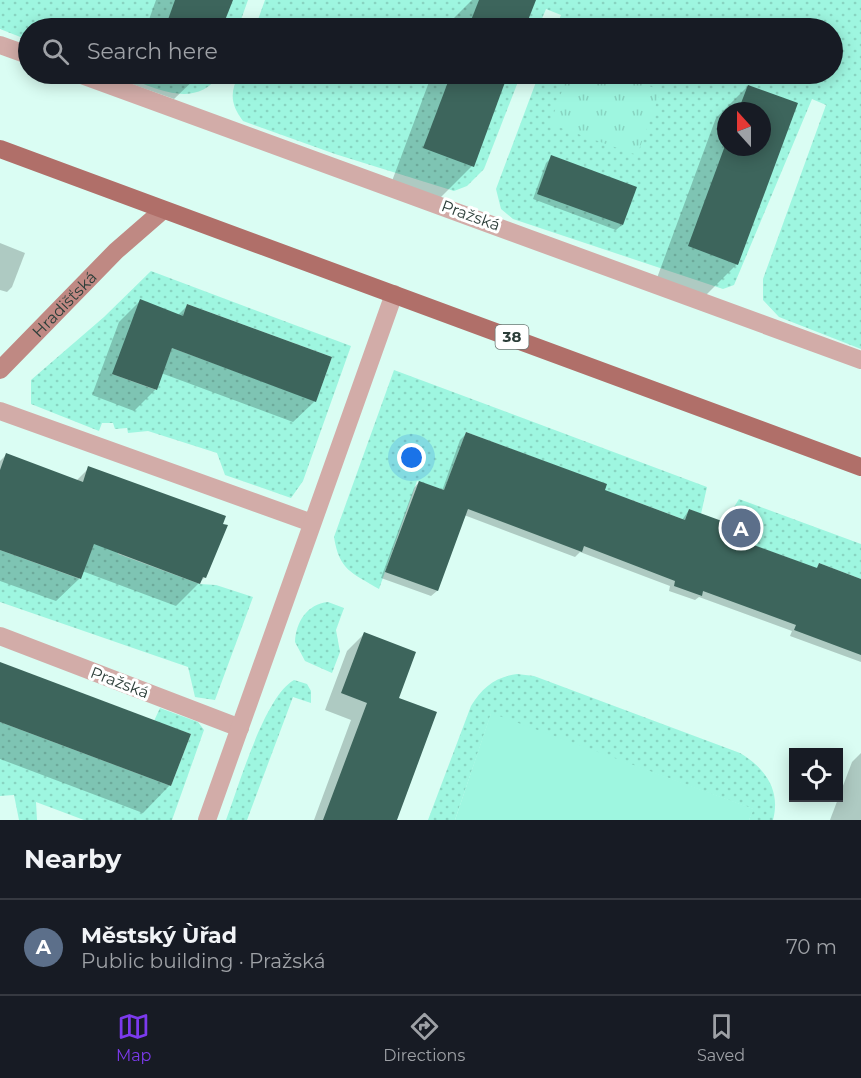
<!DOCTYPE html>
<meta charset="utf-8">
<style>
body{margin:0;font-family:Montserrat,sans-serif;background:#20242c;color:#f1f3f6}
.controls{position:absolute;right:18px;bottom:18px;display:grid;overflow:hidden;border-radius:0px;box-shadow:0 3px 15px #0003}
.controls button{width:54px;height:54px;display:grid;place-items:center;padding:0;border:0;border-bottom:2px solid #363941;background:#171b24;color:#f1f3f6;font:30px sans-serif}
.compass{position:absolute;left:717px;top:102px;width:54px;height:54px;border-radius:50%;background:#171b24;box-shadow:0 3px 15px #0003;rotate:339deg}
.you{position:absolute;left:412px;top:458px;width:21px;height:21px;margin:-15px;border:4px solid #fff;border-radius:50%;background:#1a73e8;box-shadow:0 0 0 9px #1a73e833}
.badge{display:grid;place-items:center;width:39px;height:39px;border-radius:50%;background:#7c3aed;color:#fff;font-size:20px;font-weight:700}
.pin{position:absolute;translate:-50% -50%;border:3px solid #fff;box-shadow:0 2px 6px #0006}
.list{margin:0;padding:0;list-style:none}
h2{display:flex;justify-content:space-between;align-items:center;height:78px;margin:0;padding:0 24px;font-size:26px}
h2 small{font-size:20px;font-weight:400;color:#9ea1a6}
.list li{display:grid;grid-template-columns:39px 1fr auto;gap:18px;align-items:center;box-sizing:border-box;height:96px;padding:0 24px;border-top:2px solid #363941}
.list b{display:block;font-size:22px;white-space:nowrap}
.list p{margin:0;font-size:20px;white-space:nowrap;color:#9ea1a6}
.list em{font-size:20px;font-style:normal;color:#9ea1a6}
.icon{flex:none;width:33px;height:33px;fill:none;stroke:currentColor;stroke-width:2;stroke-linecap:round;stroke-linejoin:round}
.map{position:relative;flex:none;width:861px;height:820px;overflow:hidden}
.search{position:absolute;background:#171b24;box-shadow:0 3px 15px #0003;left:18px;right:18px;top:18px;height:66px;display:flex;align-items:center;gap:15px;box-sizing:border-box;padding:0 21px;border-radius:33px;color:#9ea1a6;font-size:22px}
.sheet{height:174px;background:#171b24}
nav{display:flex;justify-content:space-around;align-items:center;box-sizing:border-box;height:84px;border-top:2px solid #363941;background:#171b24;font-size:16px;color:#9ea1a6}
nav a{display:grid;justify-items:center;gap:3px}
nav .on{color:#7c3aed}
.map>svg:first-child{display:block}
.grass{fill:url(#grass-dots);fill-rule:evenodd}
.park{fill:url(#park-tufts)}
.garden{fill:#9ef6e0}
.shadow{fill:#0003;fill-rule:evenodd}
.building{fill:#3d655c}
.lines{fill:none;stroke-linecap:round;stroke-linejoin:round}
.street{stroke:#d2aca8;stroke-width:18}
.secondary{stroke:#bf8983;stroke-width:18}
.primary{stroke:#b06f69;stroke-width:18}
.labels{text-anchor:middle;stroke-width:6;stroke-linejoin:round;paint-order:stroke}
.shield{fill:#fff;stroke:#6b7874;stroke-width:1.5}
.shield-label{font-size:15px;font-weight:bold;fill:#2c3e39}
.street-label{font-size:16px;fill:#2c3e39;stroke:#fff}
</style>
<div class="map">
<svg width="861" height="820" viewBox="0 0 861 820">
<defs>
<pattern id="grass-dots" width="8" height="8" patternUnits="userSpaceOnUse" patternTransform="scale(1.5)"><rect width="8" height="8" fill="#9ef6e0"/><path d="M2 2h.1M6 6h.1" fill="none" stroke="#88d4c1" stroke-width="1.8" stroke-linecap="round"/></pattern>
<pattern id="park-tufts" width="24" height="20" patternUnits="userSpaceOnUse" patternTransform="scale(1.5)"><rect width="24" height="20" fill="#9ef6e0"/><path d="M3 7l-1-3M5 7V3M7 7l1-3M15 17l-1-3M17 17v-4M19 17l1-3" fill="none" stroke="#88d4c1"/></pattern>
</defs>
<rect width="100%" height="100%" fill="#dafdf3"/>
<!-- grass -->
<g class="grass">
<polygon points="0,0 248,0 238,28 28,28 28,40 0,29"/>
<path d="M265,0H861V349L779,317L763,300V279L826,105L812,99L734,285L723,289L513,219L501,209L496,189L539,74H832V28H556L561,15L546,9L538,28H255ZM726,111H762V147H726Z"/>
<path d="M119,74H220C195,112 151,86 119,74Z"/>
<path d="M239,74H521L484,169L467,186L454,191L335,154L243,121C230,104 230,92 239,74Z"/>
<path d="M151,271L351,346L303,481L291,498L225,475L217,453L148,431L128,433L127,428L115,429L113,423H102L99,431L31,404V380L104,317ZM187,304L332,357L316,401L172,348L156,390L112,374L183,316Z"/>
<path d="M394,370L707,487L701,514L689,509L685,520L629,499L603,495L605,484L466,432L444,490L417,481L379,589C352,573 339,570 334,537Z"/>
<polygon points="739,499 861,544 861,579 819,563 815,574 792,559 735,539 724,523"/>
<polygon points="95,541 118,550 118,554 200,584 216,585 253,597 215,700 195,697 188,667 0,602 0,550 80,579"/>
<path d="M328,602L344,608L336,630L340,652L332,673L305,661L295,642C296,622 307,604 328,602Z"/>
<path d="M517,674L534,676L740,753C765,768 781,790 773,820H749L753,809L491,714L455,820H428L471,706C482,688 495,677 517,674Z"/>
<path d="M294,680L307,684L311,691V703L293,697L247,820H226C239,786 264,697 294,680Z"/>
<polygon points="160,708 198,722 204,730 172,820 84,820 36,802 37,820 19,820 14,795 0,796 0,722 171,786 191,734 154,721"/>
</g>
<!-- park -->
<polygon class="park" points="568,74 613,74 661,90 637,155 550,124"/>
<!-- garden -->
<polygon class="garden" points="491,713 754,809 749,820 455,820"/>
<!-- shadow -->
<g class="shadow">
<polygon points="156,0 231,0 220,28 146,28"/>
<polygon points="472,0 517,0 532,6 524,28 449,28 452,20"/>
<polygon points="129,74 200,74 174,99 126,82"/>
<polygon points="432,74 507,74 472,166 440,198 392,181"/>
<path d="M748,86L796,103L737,264L705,296L657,278L716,118ZM726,111H762V147H726Z"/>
<polygon points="552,157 622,225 616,230 533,199 546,163"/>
<polygon points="0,243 25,253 12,287 7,292 0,290"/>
<polygon points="140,301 177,316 187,306 315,401 293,422 161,373 155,390 134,411 92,395 119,322"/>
<polygon points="466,434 603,491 682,520 689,510 735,540 815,569 820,565 861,580 861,662 790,636 792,631 699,597 695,600 669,591 670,586 580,552 575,557 464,515 437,591 431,596 381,578 414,488 419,482 442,491 460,440"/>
<polygon points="7,454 76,481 89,468 205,577 176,606 82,571 79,579 56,601 0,581 0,461"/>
<polygon points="364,634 397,699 395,820 314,820 351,720 325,710 347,651"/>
<polygon points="0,664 170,785 143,813 0,759"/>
<polygon points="861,753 861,820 830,820 852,762"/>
</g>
<!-- building -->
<g class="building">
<polygon points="175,0 233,0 222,28 165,28"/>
<polygon points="479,0 536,0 525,28 468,28"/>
<polygon points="451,74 508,74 474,167 423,148"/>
<polygon points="748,85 798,103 738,265 688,246 726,143 726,147 762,147 762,111 738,111"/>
<polygon points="551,155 637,187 623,225 537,194"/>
<polygon points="140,299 183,316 187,304 332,357 316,402 172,348 157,390 112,374"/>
<polygon points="466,432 607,484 605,490 685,520 689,509 741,528 737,539 817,568 819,563 861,579 861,655 794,630 796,625 703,591 702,596 674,586 675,581 584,546 582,552 468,509 438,591 385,572 419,481 444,490"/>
<polygon points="6,453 83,482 88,466 226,516 223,524 228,525 206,578 203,577 200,584 94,544 81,579 0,550 0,470"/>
<polygon points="364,632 416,652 399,698 437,712 397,820 323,820 367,703 341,693"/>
<polygon points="0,662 191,734 171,786 0,722"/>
</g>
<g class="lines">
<!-- street -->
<g class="street">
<polyline points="0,45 28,55"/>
<polyline points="79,74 861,360"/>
<polyline points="0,411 312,523"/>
<polyline points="0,636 240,728"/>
<polyline points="207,820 394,294"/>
</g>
<!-- secondary -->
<path class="secondary" id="s1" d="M0,370L116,251L162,211"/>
<!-- primary -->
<polyline class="primary" points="0,149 861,467"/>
</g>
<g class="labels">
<!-- shield labels -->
<rect class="shield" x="495.5" y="325" width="33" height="24" rx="4.5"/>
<g class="shield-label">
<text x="512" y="342">38</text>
</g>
<!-- street labels -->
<g class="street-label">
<text transform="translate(471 215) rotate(20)" y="6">Pražská</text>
<text dy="6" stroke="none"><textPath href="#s1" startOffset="92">Hradišťská</textPath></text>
<text transform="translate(120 682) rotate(21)" y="6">Pražská</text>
</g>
</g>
</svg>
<div class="controls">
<button><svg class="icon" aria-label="locate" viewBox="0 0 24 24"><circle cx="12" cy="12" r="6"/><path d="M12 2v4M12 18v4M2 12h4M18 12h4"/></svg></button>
</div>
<svg class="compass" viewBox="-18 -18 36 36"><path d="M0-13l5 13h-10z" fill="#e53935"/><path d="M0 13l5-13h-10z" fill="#9ea1a6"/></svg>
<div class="you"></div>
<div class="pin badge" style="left:741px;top:528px;background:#5c6f8a">A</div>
<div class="search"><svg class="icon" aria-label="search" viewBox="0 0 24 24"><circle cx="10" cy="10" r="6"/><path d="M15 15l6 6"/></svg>Search here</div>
</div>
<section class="sheet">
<h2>Nearby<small></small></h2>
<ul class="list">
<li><span class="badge" style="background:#5c6f8a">A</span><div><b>Městský Ùřad</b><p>Public building · Pražská</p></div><em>70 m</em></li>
</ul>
</section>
<nav>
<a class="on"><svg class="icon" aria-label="map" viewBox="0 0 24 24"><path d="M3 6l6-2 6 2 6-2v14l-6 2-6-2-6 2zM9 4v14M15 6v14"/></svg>Map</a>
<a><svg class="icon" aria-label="directions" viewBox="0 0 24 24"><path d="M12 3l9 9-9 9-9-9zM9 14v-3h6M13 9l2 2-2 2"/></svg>Directions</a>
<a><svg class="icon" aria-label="saved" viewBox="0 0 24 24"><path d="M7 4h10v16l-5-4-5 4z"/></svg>Saved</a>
</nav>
